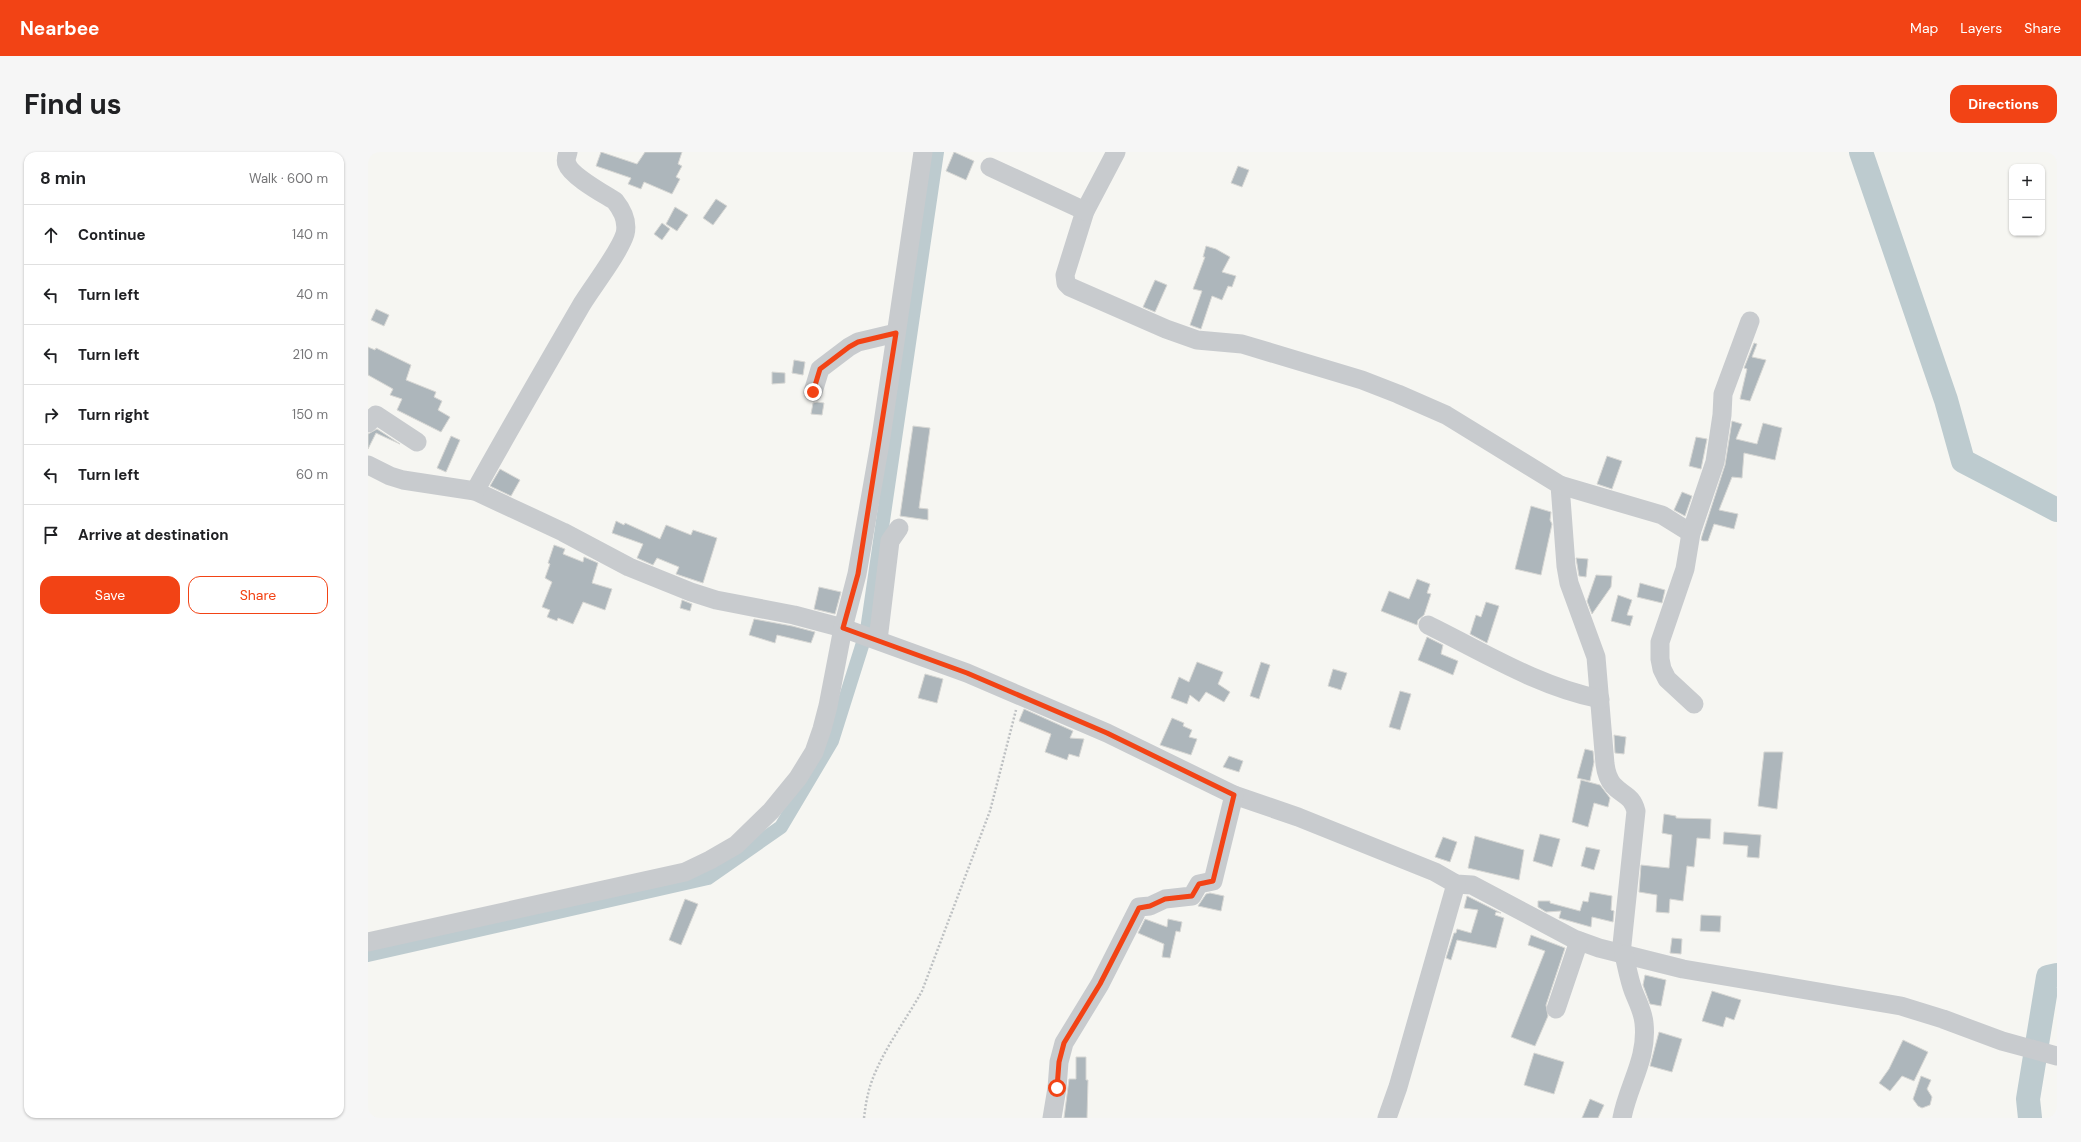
<!DOCTYPE html>
<meta charset="utf-8">
<style>
body{margin:0;font-family:"DM Sans",sans-serif;background:#f6f6f6;color:#202124}
.controls{position:absolute;right:12px;top:12px;display:grid;overflow:hidden;border-radius:8px;box-shadow:0 1px 3px #0004}
.controls button{width:36px;height:36px;display:grid;place-items:center;padding:0;border:0;border-bottom:1px solid #e0e0e0;background:#fff;color:#202124;font:20px sans-serif}
.stop{position:absolute;width:12px;height:12px;margin:-9px;border:3px solid #f24315;border-radius:50%;background:#fff}
.stop.end{background:#f24315;border-color:#fff;box-shadow:0 1px 4px #0008}
.list{margin:0;padding:0;list-style:none}
h2{display:flex;justify-content:space-between;align-items:center;height:52px;margin:0;padding:0 16px;font-size:17px}
h2 small{font-size:13px;font-weight:400;color:#757577}
.list li{display:grid;grid-template-columns:26px 1fr auto;gap:12px;align-items:center;box-sizing:border-box;height:60px;padding:0 16px;border-top:1px solid #e0e0e0}
.list b{display:block;font-size:15px;white-space:nowrap}
.list em{font-size:13px;font-style:normal;color:#757577}
.actions{display:flex;gap:8px;padding:12px 16px}
.actions a{flex:1;padding:9px 0;border:1px solid #f24315;border-radius:12px;text-align:center;font-size:14px;color:#f24315}
.actions .main{background:#f24315;color:#fff}
.icon{flex:none;width:22px;height:22px;fill:none;stroke:currentColor;stroke-width:2;stroke-linecap:round;stroke-linejoin:round}
.map{position:relative;flex:none;width:1689px;height:966px;overflow:hidden;border-radius:12px}
header{display:flex;align-items:center;gap:24px;box-sizing:border-box;height:56px;padding:0 20px;background:#f24315;color:#fff}
header strong{font-size:19px}
nav{display:flex;gap:22px;margin-inline-start:auto;font-size:14px}
.intro{display:flex;align-items:center;justify-content:space-between;box-sizing:border-box;height:96px;padding:0 24px}
h1{margin:0;font-size:28px}
.button{padding:10px 18px;border-radius:12px;background:#f24315;color:#fff;font-size:14px;font-weight:700}
main{display:flex;gap:24px;padding:0 24px}
aside{flex:1;background:#fff;border-radius:12px;box-shadow:0 1px 3px #0004}
.map>svg:first-child{display:block}
.lines{fill:none;stroke-linecap:round;stroke-linejoin:round}
.canal{stroke:#bdcbcf;stroke-width:14}
.river{stroke:#bdcbcf;stroke-width:24}
.building{fill:#adb6bb;stroke:#d7d7d4}
.path{stroke:#bec1c3;stroke-width:2.5;stroke-dasharray:2 2;stroke-linecap:butt}
.minor{stroke:#c8cbce;stroke-width:19}
.route{stroke:#f24315;stroke-width:5}
</style>
<header>
<strong>Nearbee</strong>
<nav><a>Map</a><a>Layers</a><a>Share</a></nav>
</header>
<div class="intro"><h1>Find us</h1><a class="button">Directions</a></div>
<main>
<aside>
<h2>8 min<small>Walk · 600 m</small></h2>
<ul class="list">
<li><svg class="icon" aria-label="ahead" viewBox="0 0 24 24"><path d="M12 20V5M6 11l6-6 6 6"/></svg><div><b>Continue</b></div><em>140 m</em></li>
<li><svg class="icon" aria-label="left" viewBox="0 0 24 24"><path d="M17 20v-9H6M10 6l-5 5 5 5"/></svg><div><b>Turn left</b></div><em>40 m</em></li>
<li><svg class="icon" aria-label="left" viewBox="0 0 24 24"><path d="M17 20v-9H6M10 6l-5 5 5 5"/></svg><div><b>Turn left</b></div><em>210 m</em></li>
<li><svg class="icon" aria-label="right" viewBox="0 0 24 24"><path d="M7 20v-9h11M14 6l5 5-5 5"/></svg><div><b>Turn right</b></div><em>150 m</em></li>
<li><svg class="icon" aria-label="left" viewBox="0 0 24 24"><path d="M17 20v-9H6M10 6l-5 5 5 5"/></svg><div><b>Turn left</b></div><em>60 m</em></li>
<li><svg class="icon" aria-label="arrive" viewBox="0 0 24 24"><path d="M6 21V4h12l-3 4 3 4H6"/></svg><div><b>Arrive at destination</b></div></li>
</ul>
<div class="actions"><a class="main">Save</a><a>Share</a></div>
</aside>
<div class="map">
<svg width="1689" height="966" viewBox="0 0 1689 966">
<rect width="100%" height="100%" fill="#f6f6f2"/>
<g class="lines">
<!-- canal -->
<polyline class="canal" points="0,803 340,726 413,675 464,589 499,478 569,0"/>
<!-- river -->
<g class="river">
<polyline points="1493,0 1578,248 1595,309 1689,358"/>
<polyline points="1662,966 1660,947 1680,825 1689,823"/>
</g>
</g>
<!-- building -->
<g class="building">
<polygon points="233,0 269,12 277,0 314,0 310,12 314,14 308,25 312,27 304,42 276,30 273,37 260,32 263,26 228,14"/>
<polygon points="586,0 606,9 598,28 578,19"/>
<polygon points="870,14 881,18 874,35 863,31"/>
<polygon points="348,47 359,54 345,73 335,66"/>
<polygon points="307,55 320,63 309,79 298,72"/>
<polygon points="294,71 302,77 294,88 286,82"/>
<polygon points="838,94 848,97 862,105 854,120 868,124 864,135 860,134 854,148 844,144 833,177 822,173 834,139 825,137 837,105 835,105"/>
<polygon points="787,128 799,133 787,160 775,155"/>
<polygon points="8,157 21,163 16,174 3,168"/>
<polygon points="1386,191 1389,192 1384,205 1398,208 1382,249 1372,247 1379,217 1376,216"/>
<polygon points="0,195 7,198 8,196 43,213 38,228 68,240 66,245 74,249 70,258 82,265 73,280 29,258 34,247 22,243 25,237 0,223"/>
<polygon points="426,208 437,210 435,223 424,221"/>
<polygon points="404,220 417,221 417,231 404,232"/>
<polygon points="449,250 456,251 454,263 443,262 445,251"/>
<polygon points="1364,269 1374,272 1368,287 1389,292 1395,271 1414,276 1407,308 1376,301 1374,326 1364,325 1351,358 1370,362 1366,377 1346,372 1340,389 1335,389 1333,388 1334,384 1357,313"/>
<polygon points="545,274 562,276 551,356 560,357 560,368 532,364"/>
<polygon points="9,277 32,292 8,281 0,297 0,282"/>
<polygon points="83,284 92,288 78,320 69,316"/>
<polygon points="1328,285 1339,287 1333,317 1321,314"/>
<polygon points="1239,304 1254,309 1244,337 1229,332"/>
<polygon points="132,317 152,328 143,344 122,334"/>
<polygon points="1314,340 1324,344 1317,364 1306,358"/>
<polygon points="1163,354 1183,360 1182,368 1184,372 1173,423 1147,417"/>
<polygon points="248,369 256,373 257,371 292,387 298,373 323,383 325,378 349,386 335,431 308,422 311,415 289,406 285,413 269,406 275,392 244,381"/>
<polygon points="186,393 197,397 195,402 215,410 216,405 230,411 224,431 244,437 237,458 215,450 205,472 190,466 189,469 179,465 182,458 174,455 184,430 177,426 182,412 180,411"/>
<polygon points="1208,406 1220,407 1218,425 1211,424"/>
<polygon points="1228,423 1244,424 1243,435 1224,462 1219,449"/>
<polygon points="1049,427 1062,432 1059,441 1063,442 1056,463 1050,468 1049,473 1013,459 1021,439 1041,447"/>
<polygon points="1272,431 1297,438 1294,451 1269,445"/>
<polygon points="451,435 473,440 467,462 446,457"/>
<polygon points="1250,443 1264,448 1259,463 1265,464 1262,474 1243,469"/>
<polygon points="314,448 324,452 322,459 312,456"/>
<polygon points="1118,450 1131,454 1119,491 1102,482 1108,463 1113,465"/>
<polygon points="386,467 424,474 447,480 443,491 409,483 407,491 381,483"/>
<polygon points="1059,485 1075,493 1073,502 1090,509 1085,523 1050,508"/>
<polygon points="829,510 855,520 850,532 862,540 856,550 838,540 831,550 822,543 819,552 803,546 811,525 821,530"/>
<polygon points="893,510 902,513 891,547 882,544"/>
<polygon points="965,517 979,521 973,538 960,534"/>
<polygon points="557,522 575,527 569,551 550,546"/>
<polygon points="1032,539 1043,542 1032,578 1021,575"/>
<polygon points="656,557 705,579 702,586 716,587 711,605 701,602 699,608 677,600 683,582 651,569"/>
<polygon points="804,566 816,571 815,574 824,578 821,585 829,587 823,603 792,593"/>
<polygon points="1246,583 1258,585 1256,602 1247,601"/>
<polygon points="1217,597 1225,599 1226,610 1222,629 1209,626"/>
<polygon points="1396,600 1415,600 1409,657 1390,654"/>
<polygon points="861,604 875,609 871,620 855,615"/>
<polygon points="1213,628 1232,633 1242,646 1240,655 1226,651 1220,675 1204,670"/>
<polygon points="1296,662 1308,664 1308,666 1343,667 1342,687 1329,686 1326,715 1319,714 1315,749 1302,747 1301,761 1288,760 1289,743 1271,740 1273,713 1301,716 1304,683 1294,681"/>
<polygon points="1356,680 1393,683 1391,706 1379,705 1380,694 1355,692"/>
<polygon points="1172,682 1192,687 1184,715 1165,709"/>
<polygon points="1107,684 1156,698 1151,728 1100,716"/>
<polygon points="1075,685 1089,690 1082,710 1067,705"/>
<polygon points="1218,695 1232,698 1226,718 1213,714"/>
<polygon points="1222,740 1244,744 1243,758 1246,759 1245,770 1224,765 1223,775 1191,766 1193,759 1178,760 1170,755 1170,749 1182,749 1182,751 1212,759 1215,749 1220,750"/>
<polygon points="842,741 856,744 853,759 830,754 838,742"/>
<polygon points="1099,744 1133,761 1128,760 1127,763 1136,766 1128,796 1089,788 1083,808 1078,806 1086,781 1088,781 1089,777 1103,781 1110,758 1096,756"/>
<polygon points="317,747 330,752 313,793 301,788"/>
<polygon points="1333,763 1353,764 1352,780 1332,779"/>
<polygon points="777,767 799,775 800,767 814,770 812,780 808,779 802,806 794,805 796,792 770,781"/>
<polygon points="1163,783 1197,796 1178,853 1180,864 1167,894 1143,885 1177,799 1160,793"/>
<polygon points="1304,786 1314,787 1313,802 1302,801"/>
<polygon points="1277,823 1298,828 1293,854 1282,852 1275,833"/>
<polygon points="1344,839 1373,848 1366,868 1358,865 1355,875 1334,869"/>
<polygon points="1291,880 1314,887 1304,920 1282,914"/>
<polygon points="1535,888 1560,900 1546,929 1534,924 1522,939 1511,931 1521,917"/>
<polygon points="1166,901 1196,910 1186,942 1156,933"/>
<polygon points="708,905 718,905 718,928 720,928 719,966 696,966 701,927 708,927"/>
<polygon points="1553,924 1563,928 1559,937 1564,945 1562,953 1554,956 1550,954 1545,947"/>
<polygon points="1222,947 1236,953 1230,966 1214,966"/>
</g>
<g class="lines">
<!-- path -->
<path class="path" d="M496,966C497,958 498,950 500,942C508,907 537,870 554,839L622,659L648,558"/>
<!-- minor -->
<g class="minor">
<path d="M748,0L717,59L697,123L698,131L702,135L798,177L829,188L874,192L994,228L1030,242L1078,263L1192,333L1198,414L1201,431L1228,505L1237,612C1238,620 1240,627 1245,633C1255,644 1264,643 1268,659L1253,802"/>
<polyline points="622,15 717,59"/>
<polyline points="445,240 452,217 481,195 490,190 528,181"/>
<polyline points="0,271 8,263 49,290"/>
<polyline points="0,313 22,324 35,328 107,339 195,380 261,415 323,440 348,448 426,463 475,476 599,521 739,581 866,643 930,665 1067,720 1088,732 1104,733 1206,787 1231,796 1315,817 1533,854 1575,867 1634,889 1689,904"/>
<polyline points="1192,333 1294,363 1323,381"/>
<path d="M107,339C142,276 178,214 214,152C225,134 251,101 257,82C260,70 255,59 247,49C236,42 203,24 199,12C197,8 199,4 200,0"/>
<path d="M1060,473C1115,500 1171,535 1232,547"/>
<polyline points="510,488 522,389 531,376"/>
<polyline points="1326,552 1299,527 1294,517 1292,507 1292,490 1317,417 1323,381 1347,310 1354,263 1355,242 1382,169"/>
<polyline points="0,790 317,720 342,708 368,693 403,659 430,626 446,600 454,577 460,554 475,476 489,422 513,285 555,0"/>
<polyline points="1188,857 1211,789"/>
<polyline points="684,966 689,936 691,910 696,891 732,832 771,755 782,754 797,747 824,744 831,732 845,729 866,643"/>
<polyline points="1019,966 1030,935 1088,732"/>
<path d="M1254,966C1260,933 1280,907 1276,871C1275,859 1269,849 1265,838C1261,827 1259,815 1256,803"/>
</g>
</g>
<g class="lines">
<!-- route -->
<polyline class="route" points="445,240 452,217 481,195 490,190 528,181 490,422 475,476 599,521 739,581 866,643 845,729 831,732 824,744 797,747 782,754 771,756 732,832 696,891 691,910 689,936"/>
</g>
</svg>
<div class="controls">
<button>+</button>
<button>−</button>
</div>
<div class="stop" style="left:689px;top:936px"></div>
<div class="stop end" style="left:445px;top:240px"></div>
</div>
</main>
